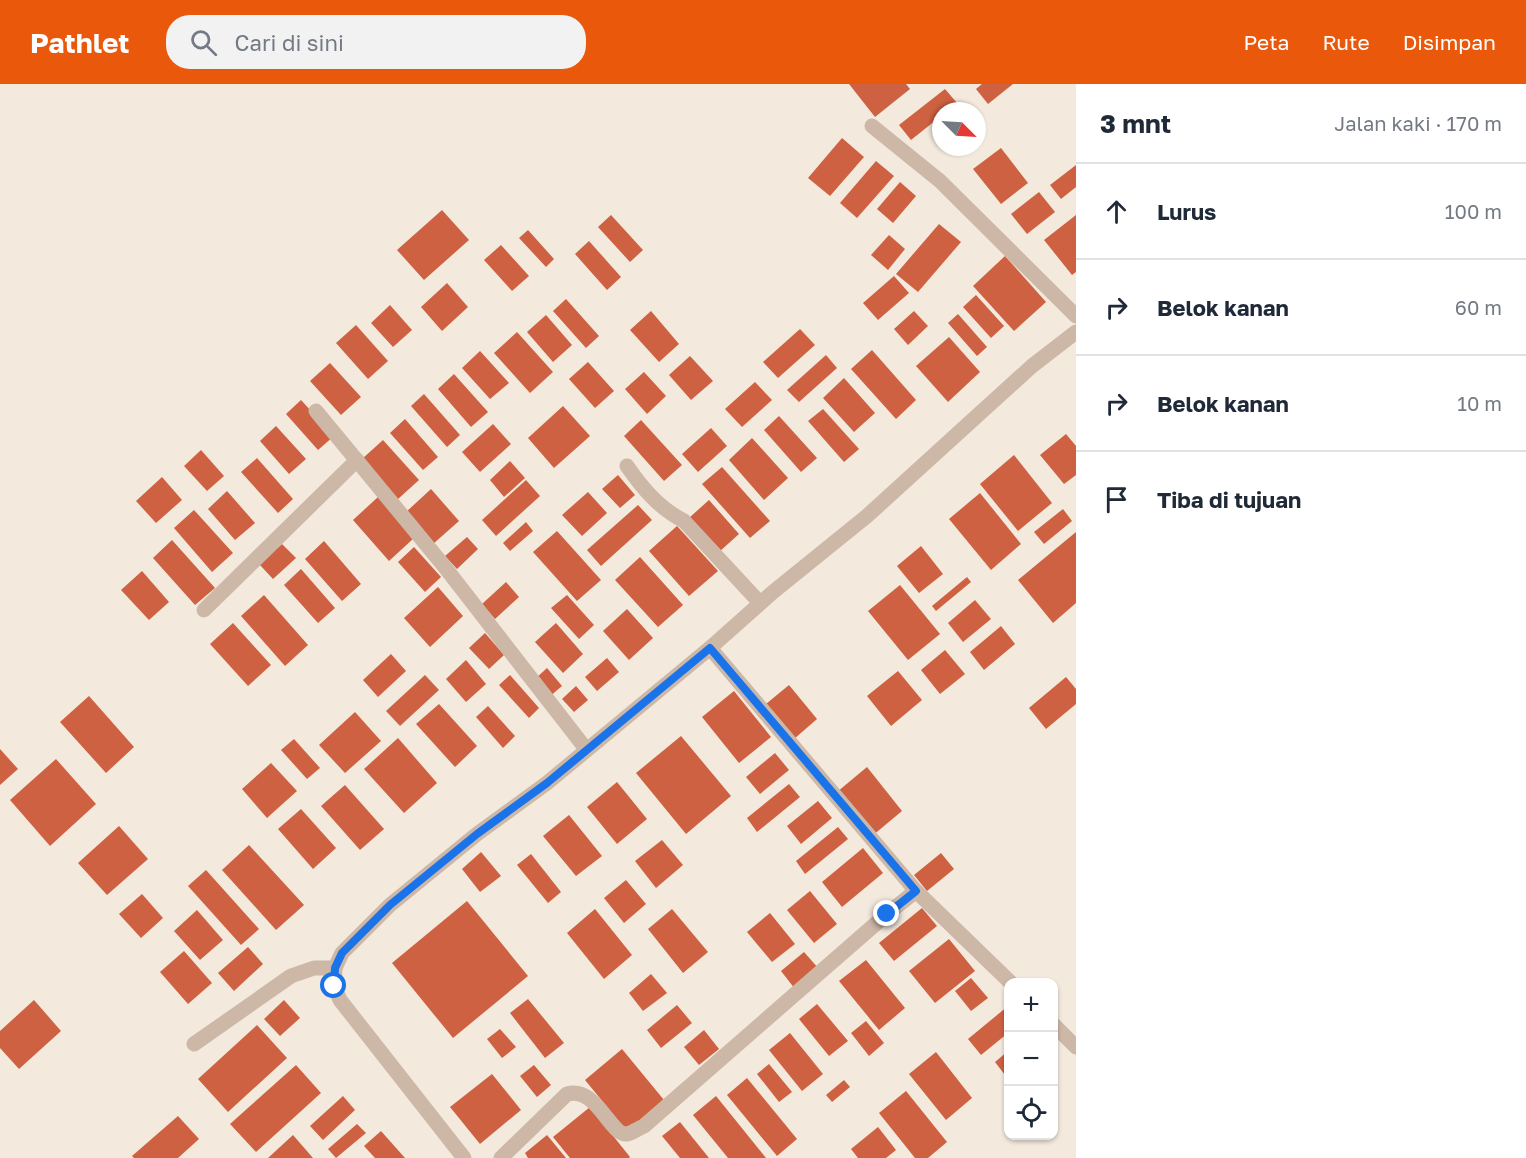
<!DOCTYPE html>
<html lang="id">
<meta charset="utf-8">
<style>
body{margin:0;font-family:"Golos Text",sans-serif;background:#f2f2f3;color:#1f2937}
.controls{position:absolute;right:18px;bottom:18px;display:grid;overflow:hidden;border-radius:12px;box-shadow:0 2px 4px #0004}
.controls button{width:54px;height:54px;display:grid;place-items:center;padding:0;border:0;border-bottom:2px solid #e0e1e3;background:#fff;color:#1f2937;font:30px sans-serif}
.compass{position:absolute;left:932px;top:18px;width:54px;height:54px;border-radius:50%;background:#fff;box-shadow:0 2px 4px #0004;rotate:114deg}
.stop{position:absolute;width:18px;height:18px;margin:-14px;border:4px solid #1a73e8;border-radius:50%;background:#fff}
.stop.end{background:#1a73e8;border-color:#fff;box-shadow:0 2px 6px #0008}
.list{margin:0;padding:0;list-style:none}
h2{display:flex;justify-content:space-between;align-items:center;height:78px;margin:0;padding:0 24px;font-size:26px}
h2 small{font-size:20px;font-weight:400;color:#747a83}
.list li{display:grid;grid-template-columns:39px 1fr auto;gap:18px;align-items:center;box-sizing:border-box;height:96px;padding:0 24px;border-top:2px solid #e0e1e3}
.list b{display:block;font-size:22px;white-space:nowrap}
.list em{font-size:20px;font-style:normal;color:#747a83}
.icon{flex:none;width:33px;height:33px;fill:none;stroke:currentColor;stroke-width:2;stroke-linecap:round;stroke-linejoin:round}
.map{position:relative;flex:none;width:1076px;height:1074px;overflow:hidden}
header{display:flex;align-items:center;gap:36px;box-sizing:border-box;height:84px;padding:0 30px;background:#ea580c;color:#fff}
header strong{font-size:28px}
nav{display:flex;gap:33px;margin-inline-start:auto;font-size:21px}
.search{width:420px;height:54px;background:#f2f2f3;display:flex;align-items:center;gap:15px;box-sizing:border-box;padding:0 21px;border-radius:24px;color:#747a83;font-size:22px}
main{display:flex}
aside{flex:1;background:#fff}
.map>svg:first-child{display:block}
.building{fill:#ce6141}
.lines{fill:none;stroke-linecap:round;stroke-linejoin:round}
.minor{stroke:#cdb8a8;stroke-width:15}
.route{stroke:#1a73e8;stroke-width:8}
</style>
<header>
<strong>Pathlet</strong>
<div class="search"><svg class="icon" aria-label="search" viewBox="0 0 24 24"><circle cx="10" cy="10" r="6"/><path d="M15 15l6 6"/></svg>Cari di sini</div>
<nav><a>Peta</a><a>Rute</a><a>Disimpan</a></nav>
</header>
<main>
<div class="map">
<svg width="1076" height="1074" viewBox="0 0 1076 1074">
<rect width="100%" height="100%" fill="#f4e9dd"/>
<!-- building -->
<g class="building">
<polygon points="849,0 906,0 910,5 875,33"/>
<polygon points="982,0 1013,0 988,20 976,5"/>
<polygon points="945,5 957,19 947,27 941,27 941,32 911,56 899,41"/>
<polygon points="842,54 864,73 830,112 808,94"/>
<polygon points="1001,64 1028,99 1001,120 973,85"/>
<polygon points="876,77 894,92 857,134 840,119"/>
<polygon points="1076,81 1076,103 1061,115 1050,101"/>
<polygon points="900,98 916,112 893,139 877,125"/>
<polygon points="1039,108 1055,128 1027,150 1011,130"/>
<polygon points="442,126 469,156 424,196 397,166"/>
<polygon points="611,131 643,166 630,178 598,143"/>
<polygon points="1076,131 1076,188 1072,191 1044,156"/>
<polygon points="939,140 961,158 918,208 896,190"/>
<polygon points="528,146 554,175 546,183 519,154"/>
<polygon points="889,151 905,165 888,186 871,171"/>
<polygon points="589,157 621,193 607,206 575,170"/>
<polygon points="501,161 529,192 512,207 484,176"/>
<polygon points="1005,172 1046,218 1014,247 973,202"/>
<polygon points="894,192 909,209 878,236 863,219"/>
<polygon points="447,199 468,223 442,247 421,223"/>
<polygon points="976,211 1004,242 991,254 963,223"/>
<polygon points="566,215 599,252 586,264 553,227"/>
<polygon points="390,221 412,246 393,263 371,239"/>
<polygon points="651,227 679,260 659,278 630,246"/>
<polygon points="914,227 928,242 908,261 894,245"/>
<polygon points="958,230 987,263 977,272 948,239"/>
<polygon points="546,231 572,261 553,278 527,248"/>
<polygon points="356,241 388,277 368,295 336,259"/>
<polygon points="800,245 815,261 778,294 763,278"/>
<polygon points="517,248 553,288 530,309 494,269"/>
<polygon points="949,253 980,288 948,318 916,282"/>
<polygon points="872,266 916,316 896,335 851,285"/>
<polygon points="480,267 509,299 490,315 462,284"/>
<polygon points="826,271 837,284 799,318 787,306"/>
<polygon points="690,272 713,297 691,316 669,291"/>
<polygon points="588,278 614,307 595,324 569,295"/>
<polygon points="330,279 361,313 341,331 310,297"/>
<polygon points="644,288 666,312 647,330 625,305"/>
<polygon points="454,290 488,328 471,343 438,305"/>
<polygon points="844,294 875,329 854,348 823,314"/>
<polygon points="755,298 772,316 742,343 725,325"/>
<polygon points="424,310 460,351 447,363 411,322"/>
<polygon points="301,316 334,352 318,366 286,330"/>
<polygon points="563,322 590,352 554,384 528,354"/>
<polygon points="823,325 859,365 844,378 808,337"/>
<polygon points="779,332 817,374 801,388 764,346"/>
<polygon points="405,335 438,373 423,386 390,349"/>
<polygon points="641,336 682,381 664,397 624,352"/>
<polygon points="493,340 511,360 480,388 462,368"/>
<polygon points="276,342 306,375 289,390 260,357"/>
<polygon points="711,344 727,362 698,388 682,370"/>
<polygon points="1066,350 1076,362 1076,391 1064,400 1040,371"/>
<polygon points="752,354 788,394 764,416 729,376"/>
<polygon points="383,356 419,396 398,415 362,375"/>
<polygon points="201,366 224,392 207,407 184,382"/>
<polygon points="1014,371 1052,419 1018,447 980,400"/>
<polygon points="257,374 293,415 278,429 241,388"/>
<polygon points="510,377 525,394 504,413 490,396"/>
<polygon points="722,383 770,437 750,454 702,400"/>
<polygon points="618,391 635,411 620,424 602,405"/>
<polygon points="162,393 182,416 156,439 136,417"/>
<polygon points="526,396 540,412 496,452 482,436"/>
<polygon points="431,405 459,437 433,460 405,429"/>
<polygon points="227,407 255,439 235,456 208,425"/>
<polygon points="588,408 607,429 582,452 562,431"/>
<polygon points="980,409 1021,460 991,486 949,435"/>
<polygon points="378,413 414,454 389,477 353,436"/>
<polygon points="709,416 739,450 719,468 689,434"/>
<polygon points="638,421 652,436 601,482 587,466"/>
<polygon points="1063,425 1072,437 1044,460 1034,448"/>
<polygon points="194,426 233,469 212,488 174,444"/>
<polygon points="526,438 533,447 510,467 503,459"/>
<polygon points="677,442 718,487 689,512 649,467"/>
<polygon points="557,447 601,496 577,517 533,468"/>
<polygon points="1076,448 1076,519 1053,539 1018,496"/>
<polygon points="467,453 478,465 457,485 445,472"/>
<polygon points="172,456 215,504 195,521 153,474"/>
<polygon points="324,457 361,500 342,517 305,475"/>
<polygon points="282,460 296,474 273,495 259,480"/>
<polygon points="921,462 943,490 919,509 897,482"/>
<polygon points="414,463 441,493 425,508 398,478"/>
<polygon points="640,473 683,521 658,543 615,496"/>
<polygon points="301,485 335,524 318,539 284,501"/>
<polygon points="142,487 169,518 149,536 121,506"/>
<polygon points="967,493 971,498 936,527 932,522"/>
<polygon points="506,498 519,513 495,535 482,520"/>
<polygon points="900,501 940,550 908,576 868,527"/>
<polygon points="438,503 463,532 430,563 404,534"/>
<polygon points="264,511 308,561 285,582 241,532"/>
<polygon points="567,511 594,541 579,555 551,524"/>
<polygon points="975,516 991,535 963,558 948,539"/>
<polygon points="627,525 653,554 629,576 603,547"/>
<polygon points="233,539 271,581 248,602 210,560"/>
<polygon points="556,539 583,570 563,589 535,558"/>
<polygon points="1001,542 1015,560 984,586 970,568"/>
<polygon points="485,549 504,571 489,585 469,564"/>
<polygon points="945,566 965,590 940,610 921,586"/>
<polygon points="391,570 406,587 378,613 363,596"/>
<polygon points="607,574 619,588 597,607 585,593"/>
<polygon points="466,576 486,600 466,618 446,595"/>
<polygon points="547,584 562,602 549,613 534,596"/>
<polygon points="898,587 922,616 891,642 867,612"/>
<polygon points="425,591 439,606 400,642 386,627"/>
<polygon points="510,591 539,624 529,634 499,601"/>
<polygon points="1066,593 1076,605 1076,620 1046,645 1029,624"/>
<polygon points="789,601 817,635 794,655 766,620"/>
<polygon points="576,602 588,616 574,628 562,615"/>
<polygon points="734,607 771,653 739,679 702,633"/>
<polygon points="89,612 134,663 106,689 60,638"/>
<polygon points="439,620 477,662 455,683 416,640"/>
<polygon points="488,622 515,652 503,664 476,633"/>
<polygon points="355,628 381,657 345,689 319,661"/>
<polygon points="681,652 731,712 686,750 636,689"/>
<polygon points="398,654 437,699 404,729 364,685"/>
<polygon points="294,655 320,684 307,695 281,666"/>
<polygon points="0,665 18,685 0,701"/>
<polygon points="775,669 789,686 760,710 746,693"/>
<polygon points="56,675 96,720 50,762 10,716"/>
<polygon points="271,679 297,707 267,734 242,705"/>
<polygon points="867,683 902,727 872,752 837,708"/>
<polygon points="617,698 647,735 617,760 587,723"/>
<polygon points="789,700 800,713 757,748 747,734"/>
<polygon points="345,701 384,745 360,766 321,722"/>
<polygon points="818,717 832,734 801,760 787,742"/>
<polygon points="301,725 336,764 313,785 278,745"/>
<polygon points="569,731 602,772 576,792 543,752"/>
<polygon points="119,742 148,775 107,811 78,779"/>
<polygon points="838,743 848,755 805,790 796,777"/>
<polygon points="662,756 683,781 656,804 635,777"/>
<polygon points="249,761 304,821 276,846 222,786"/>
<polygon points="863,764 883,789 842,823 822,798"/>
<polygon points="481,768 501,792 480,808 462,785"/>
<polygon points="941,769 954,785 927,807 914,791"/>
<polygon points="531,770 561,808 548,819 517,781"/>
<polygon points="206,786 259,845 241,861 188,802"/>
<polygon points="626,796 646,820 624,839 604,814"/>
<polygon points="810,807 837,840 814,859 787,826"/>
<polygon points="142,810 163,834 141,854 119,830"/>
<polygon points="467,817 528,892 453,954 392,879"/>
<polygon points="922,824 937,842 894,877 879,859"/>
<polygon points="595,825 632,871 604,895 567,849"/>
<polygon points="672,825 708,868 683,889 648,845"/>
<polygon points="197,826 223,856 200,876 174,847"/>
<polygon points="770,829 795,860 772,878 747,848"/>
<polygon points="949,855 975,887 935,919 909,887"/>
<polygon points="248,863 263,880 234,907 218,889"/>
<polygon points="184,867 212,899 188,920 160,888"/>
<polygon points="804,868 819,885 795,905 781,887"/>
<polygon points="866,876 905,924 879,946 839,897"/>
<polygon points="651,890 667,909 643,927 629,909"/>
<polygon points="971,894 988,914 971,927 955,907"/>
<polygon points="528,915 564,959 545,974 510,929"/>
<polygon points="34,916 61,947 19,985 0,964 0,947"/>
<polygon points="284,916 300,934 280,952 264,935"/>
<polygon points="817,920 848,957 829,972 799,935"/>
<polygon points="677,921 692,939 661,964 647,946"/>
<polygon points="1008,922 1008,949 981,971 968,955"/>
<polygon points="866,937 884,959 869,972 851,949"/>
<polygon points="257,941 287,974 228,1028 198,995"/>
<polygon points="500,945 516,963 502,974 487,955"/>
<polygon points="704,946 719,965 699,981 684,963"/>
<polygon points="790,949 823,990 802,1007 769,966"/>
<polygon points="622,965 664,1016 627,1047 585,996"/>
<polygon points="1008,967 1008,995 995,978"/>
<polygon points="936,968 972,1014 946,1036 909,990"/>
<polygon points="769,980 792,1008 779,1018 757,990"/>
<polygon points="296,981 321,1009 256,1068 230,1040"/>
<polygon points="534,981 551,1001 537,1013 520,992"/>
<polygon points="492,990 521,1026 480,1060 450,1023"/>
<polygon points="747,994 797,1055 777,1072 727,1011"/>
<polygon points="844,996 850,1003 832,1018 826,1011"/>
<polygon points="906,1007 947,1058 928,1074 915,1074 879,1029"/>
<polygon points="343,1012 355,1026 323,1056 310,1042"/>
<polygon points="716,1012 766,1074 728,1074 693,1031"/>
<polygon points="590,1023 630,1073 629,1074 570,1074 553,1053"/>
<polygon points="178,1032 199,1055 178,1074 134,1074 132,1072"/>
<polygon points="680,1038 709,1074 680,1074 662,1052"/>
<polygon points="357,1040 366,1049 336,1074 328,1065"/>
<polygon points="878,1043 896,1066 886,1074 858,1074 851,1065"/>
<polygon points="381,1047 405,1074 375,1074 364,1062"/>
<polygon points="293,1051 313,1074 268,1074"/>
<polygon points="547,1051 566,1074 528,1074 525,1069"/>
</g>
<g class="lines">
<!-- minor -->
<g class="minor">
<polyline points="872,42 940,97 1076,232"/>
<polyline points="316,327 444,482 586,665"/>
<path d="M627,382C643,405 659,424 684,437L760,519"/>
<polyline points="204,526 357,376"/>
<polyline points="916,807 1010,898"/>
<polyline points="1054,941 1076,963"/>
<polyline points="194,960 291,892 314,884 335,884"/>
<polyline points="464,1074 340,916 334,902 335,884 342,869 390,821 477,750 547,699 710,564 773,508 867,432 1032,282 1076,248"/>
<path d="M501,1074L567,1010C597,1002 610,1052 627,1050C632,1049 639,1044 644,1042L887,830L916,807L710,564"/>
</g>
</g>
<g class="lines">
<!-- route -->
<polyline class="route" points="334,902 335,884 342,869 390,821 477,750 547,699 710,564 916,807 887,830"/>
</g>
</svg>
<div class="controls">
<button>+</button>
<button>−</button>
<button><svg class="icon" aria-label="locate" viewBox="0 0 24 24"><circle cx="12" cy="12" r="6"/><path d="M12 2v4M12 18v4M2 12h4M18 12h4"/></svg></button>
</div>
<svg class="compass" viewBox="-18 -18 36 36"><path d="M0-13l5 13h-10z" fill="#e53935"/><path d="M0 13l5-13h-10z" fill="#747a83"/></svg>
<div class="stop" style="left:334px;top:902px"></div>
<div class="stop end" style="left:887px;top:830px"></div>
</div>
<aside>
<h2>3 mnt<small>Jalan kaki · 170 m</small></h2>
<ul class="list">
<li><svg class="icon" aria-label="ahead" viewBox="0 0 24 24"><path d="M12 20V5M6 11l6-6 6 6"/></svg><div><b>Lurus</b></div><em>100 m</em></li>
<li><svg class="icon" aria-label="right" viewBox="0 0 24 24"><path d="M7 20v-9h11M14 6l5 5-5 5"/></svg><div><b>Belok kanan</b></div><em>60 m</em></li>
<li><svg class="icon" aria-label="right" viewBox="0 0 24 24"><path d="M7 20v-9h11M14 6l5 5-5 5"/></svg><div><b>Belok kanan</b></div><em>10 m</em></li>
<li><svg class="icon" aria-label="arrive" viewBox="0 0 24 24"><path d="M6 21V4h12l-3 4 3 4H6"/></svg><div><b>Tiba di tujuan</b></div></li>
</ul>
</aside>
</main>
